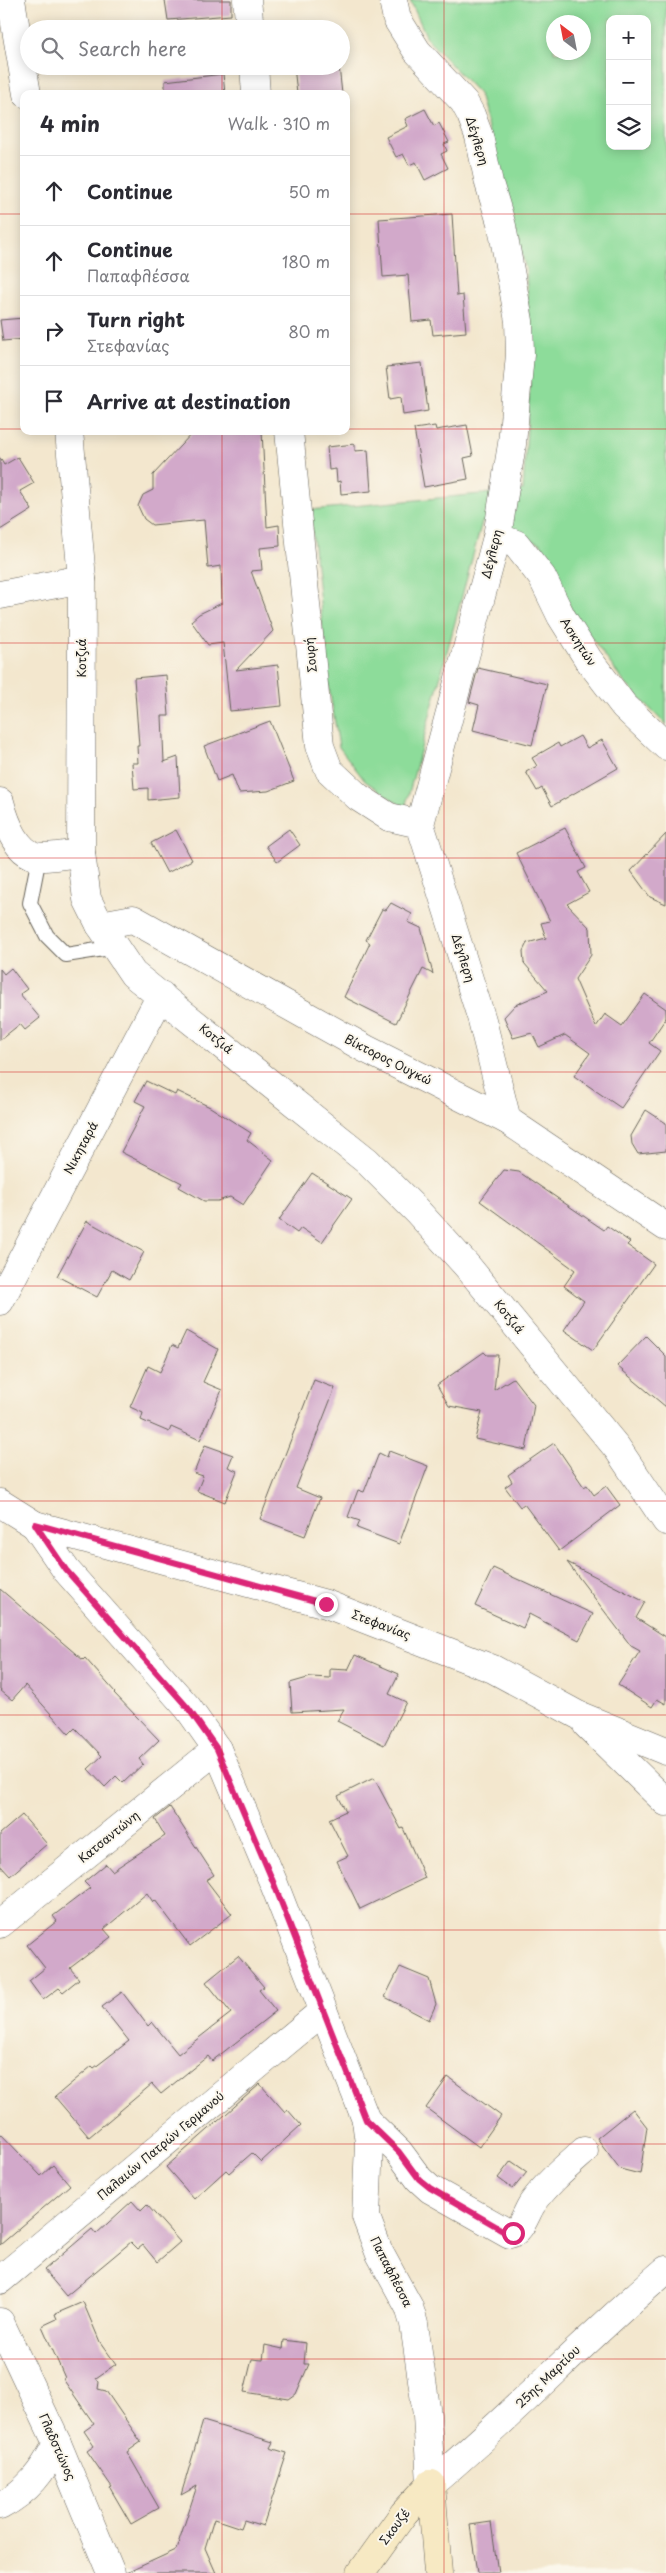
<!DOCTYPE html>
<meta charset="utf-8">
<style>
body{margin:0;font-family:"Playpen Sans",sans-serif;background:#f7f7f7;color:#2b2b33}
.controls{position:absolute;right:15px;top:15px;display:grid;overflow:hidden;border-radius:10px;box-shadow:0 2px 12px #0003}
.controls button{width:45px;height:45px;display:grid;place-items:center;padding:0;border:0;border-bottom:1px solid #e1e1e2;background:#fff;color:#2b2b33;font:25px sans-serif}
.compass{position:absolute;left:546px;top:15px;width:45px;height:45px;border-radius:50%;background:#fff;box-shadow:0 2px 12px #0003;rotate:328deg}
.stop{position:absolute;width:15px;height:15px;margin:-11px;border:4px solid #db2777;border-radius:50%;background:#fff}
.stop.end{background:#db2777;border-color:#fff;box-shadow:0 1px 5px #0008}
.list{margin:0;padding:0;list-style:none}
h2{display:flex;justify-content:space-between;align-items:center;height:65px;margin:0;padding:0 20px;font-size:21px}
h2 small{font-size:16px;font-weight:400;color:#7c7c81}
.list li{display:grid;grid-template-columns:32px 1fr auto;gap:15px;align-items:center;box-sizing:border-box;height:70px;padding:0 20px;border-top:1px solid #e1e1e2}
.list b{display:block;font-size:19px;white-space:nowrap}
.list p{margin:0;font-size:16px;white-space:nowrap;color:#7c7c81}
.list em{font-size:16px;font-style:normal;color:#7c7c81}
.icon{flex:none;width:28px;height:28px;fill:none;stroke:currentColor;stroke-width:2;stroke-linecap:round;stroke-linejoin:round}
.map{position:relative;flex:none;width:666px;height:2573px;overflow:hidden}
.search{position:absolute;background:#fff;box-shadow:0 2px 12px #0003;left:20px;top:20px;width:330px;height:55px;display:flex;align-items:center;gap:12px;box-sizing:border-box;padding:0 18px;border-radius:28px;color:#7c7c81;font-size:19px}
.panel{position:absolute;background:#fff;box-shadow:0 2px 12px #0003;left:20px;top:90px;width:330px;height:345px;border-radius:10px}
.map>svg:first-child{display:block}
.green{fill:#8ddc9a;stroke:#547c5b;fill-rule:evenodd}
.building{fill:#d2a9ca}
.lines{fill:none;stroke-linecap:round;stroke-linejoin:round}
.lane-casing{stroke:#67635a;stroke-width:16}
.street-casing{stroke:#67635a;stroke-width:29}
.secondary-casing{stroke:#67635a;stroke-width:29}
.lane{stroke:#fff;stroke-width:14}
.street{stroke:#fff;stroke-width:28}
.secondary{stroke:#f7e9c3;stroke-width:28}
.route{stroke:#db2777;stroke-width:6}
.grid{fill:none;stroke:#d62828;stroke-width:1;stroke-opacity:0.55}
.labels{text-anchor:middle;stroke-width:4;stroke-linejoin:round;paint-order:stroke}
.street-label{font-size:12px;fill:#1c1c1c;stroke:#fbf7ec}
</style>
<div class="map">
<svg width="666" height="2573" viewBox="0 0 666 2573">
<rect width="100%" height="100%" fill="#fbf7ec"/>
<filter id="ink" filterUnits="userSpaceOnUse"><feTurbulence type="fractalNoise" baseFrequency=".02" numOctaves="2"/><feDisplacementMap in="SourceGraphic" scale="10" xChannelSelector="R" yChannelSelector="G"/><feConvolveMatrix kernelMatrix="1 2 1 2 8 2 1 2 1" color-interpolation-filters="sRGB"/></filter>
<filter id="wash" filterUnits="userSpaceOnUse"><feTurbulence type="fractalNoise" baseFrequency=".0096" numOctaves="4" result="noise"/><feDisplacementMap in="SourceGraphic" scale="20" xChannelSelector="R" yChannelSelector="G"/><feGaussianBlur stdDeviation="1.12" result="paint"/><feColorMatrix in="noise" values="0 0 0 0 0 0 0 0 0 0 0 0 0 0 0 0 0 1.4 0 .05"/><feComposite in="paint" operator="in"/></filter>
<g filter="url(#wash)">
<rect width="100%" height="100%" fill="#f3e7ce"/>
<!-- green -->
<path class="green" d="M410,0H666V725L624,682L573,613L541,544L482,522L405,808L365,781L339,747L329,687L310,510L523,490L531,368L526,270L479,94L428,40ZM610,19H647V146H610ZM554,22H584V52H554Z"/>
<g id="blocks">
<!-- building -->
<g class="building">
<polygon points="165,0 231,0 231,15 168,20"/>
<polygon points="294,66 339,66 342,94 297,94"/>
<polygon points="223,74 225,94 165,94 165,81"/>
<polygon points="425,109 434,126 439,123 449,142 444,144 447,151 441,154 448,168 425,180 416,162 409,165 403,154 396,157 386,137 408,126 405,119"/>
<polygon points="452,214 457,296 463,295 466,332 433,335 431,320 412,322 408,275 383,277 379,219"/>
<polygon points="24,318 24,339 3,341 0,320"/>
<polygon points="422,363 428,411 403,415 401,397 390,399 386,367"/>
<polygon points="467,425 473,456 464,458 468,479 424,487 414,429 435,426 436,430"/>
<polygon points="194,431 262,431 267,527 279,525 280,546 260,548 262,570 251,571 273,631 236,670 278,665 282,706 230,711 223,643 208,645 191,621 199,614 222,603 221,566 208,568 204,520 152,525 144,519 138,506 143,495 153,490 153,475"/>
<polygon points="355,444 355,451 368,450 371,491 341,494 340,481 337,482 336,469 329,470 327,447"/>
<polygon points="18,457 34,483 20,491 32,510 0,530 0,458 4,465"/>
<polygon points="478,668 547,684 532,745 473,730 479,705 469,702"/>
<polygon points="166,675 169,716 162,716 164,762 178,757 180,797 148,800 148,788 134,789 132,763 138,763 137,746 139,746 134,678"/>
<polygon points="270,721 294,781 268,791 239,793 232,775 217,781 204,746"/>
<polygon points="580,736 587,748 602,740 618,768 552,806 542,788 537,791 526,772 537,766 532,758 558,743 560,747"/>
<polygon points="565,828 586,868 578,872 589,892 567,904 590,928 591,955 575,979 596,1027 605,1014 622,1026 645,994 666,1009 666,1018 649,1043 660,1051 621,1108 574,1076 590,1053 565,1035 539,1047 532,1033 513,1038 504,1017 515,1005 548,991 524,963 523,951 527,943 546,938 541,923 550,921 516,853"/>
<polygon points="289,829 300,845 277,862 266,846"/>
<polygon points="176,830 192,860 167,873 151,843"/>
<polygon points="666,834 666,904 650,897 631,871"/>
<polygon points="391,903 412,914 408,922 421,928 433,974 423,969 396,1023 344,997 370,943 366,940 382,909 386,910"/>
<polygon points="11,968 27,989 20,994 40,1018 25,1030 20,1024 0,1040 0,969 4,974"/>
<polygon points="146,1081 175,1095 177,1091 210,1107 251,1133 247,1140 273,1160 243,1205 230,1197 218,1201 204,1201 179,1187 182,1183 121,1152 145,1106 135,1101"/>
<polygon points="646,1110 666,1123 666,1151 638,1154 632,1144 631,1136"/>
<polygon points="504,1170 519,1172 604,1230 607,1226 630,1242 627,1245 654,1264 593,1350 564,1330 584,1301 564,1286 575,1270 480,1201"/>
<polygon points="312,1173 352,1199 322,1242 301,1228 297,1233 279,1220"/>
<polygon points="87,1221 144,1252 129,1280 112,1270 97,1297 57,1276"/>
<polygon points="186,1331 218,1349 203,1382 222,1390 200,1440 171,1427 169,1432 141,1420 143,1413 130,1407 148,1366 160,1372 172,1345 178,1348"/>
<polygon points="646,1336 666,1356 666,1407 617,1366"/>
<polygon points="484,1352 487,1355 498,1355 494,1390 513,1378 534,1405 526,1450 475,1439 482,1412 449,1406 437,1385"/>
<polygon points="314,1380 335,1388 296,1488 320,1498 305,1536 260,1519"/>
<polygon points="554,1443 584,1487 587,1485 594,1495 606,1486 620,1505 559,1551 524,1504 520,1507 505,1487 512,1482 508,1475"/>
<polygon points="205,1445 233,1455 228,1467 237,1471 225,1502 197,1491 203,1476 194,1473"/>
<polygon points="389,1451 428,1466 399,1544 357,1528 360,1521 348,1517 358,1490 364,1492 379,1453 387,1457"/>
<polygon points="567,1562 645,1602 636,1618 666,1637 666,1704 657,1699 652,1707 618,1685 640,1651 631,1646"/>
<polygon points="493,1568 593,1614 579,1640 529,1614 523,1628 475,1606"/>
<polygon points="0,1589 83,1660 85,1658 115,1692 114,1693 159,1740 139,1759 143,1764 123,1783 116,1776 105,1787 88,1769 102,1756 75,1728 69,1734 25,1685 12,1700 0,1690"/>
<polygon points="355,1655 399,1674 389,1694 406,1702 384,1745 337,1721 344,1709 292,1712 290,1683 311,1677 330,1678 330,1669 348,1670"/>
<polygon points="374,1778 401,1829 403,1828 425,1878 360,1909 337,1861 348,1856 329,1819 346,1811 338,1796"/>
<polygon points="170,1807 214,1875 206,1880 232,1914 190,1946 155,1900 153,1902 147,1893 104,1929 111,1937 70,1968 79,1979 63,1992 59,1988 43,2000 29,1981 45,1968 27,1945 57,1921 53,1916 90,1888 84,1882 106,1864 112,1871 165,1836 155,1819"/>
<polygon points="22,1815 47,1844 10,1876 0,1865 0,1834"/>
<polygon points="238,1956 264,1987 259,1990 276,2011 212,2061 208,2056 161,2094 152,2084 89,2137 55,2097 92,2066 94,2068 129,2041 102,2007 122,1992 148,2026 152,2022 178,2054 231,2013 206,1982"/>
<polygon points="400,1967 429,1979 436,2004 429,2020 385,1997"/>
<polygon points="448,2077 501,2116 479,2147 426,2108"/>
<polygon points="260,2084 285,2112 287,2109 301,2125 261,2162 252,2153 229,2173 226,2170 194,2199 166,2167"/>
<polygon points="633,2109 647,2127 640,2174 620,2169 597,2138"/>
<polygon points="0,2133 41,2176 53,2165 70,2185 0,2245"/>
<polygon points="511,2161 527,2172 513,2189 498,2178"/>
<polygon points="132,2201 141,2211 147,2205 180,2242 157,2262 143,2245 138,2249 131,2242 66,2296 44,2270 92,2229 96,2234"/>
<polygon points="83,2302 100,2342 116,2364 96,2378 99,2382 98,2389 106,2391 141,2442 127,2452 159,2508 131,2524 110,2488 112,2487 87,2451 94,2446 84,2431 94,2424 63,2379 65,2378 42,2326 57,2319 55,2314"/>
<polygon points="284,2340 306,2343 304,2364 309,2364 296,2394 289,2399 244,2392 252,2359 263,2360 265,2345 283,2349"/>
<polygon points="203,2421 273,2442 270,2448 287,2453 263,2526 244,2520 241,2528 214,2519 205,2548 216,2573 126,2573 176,2550 197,2486 181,2495"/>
<polygon points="491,2522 498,2573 477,2573 470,2525"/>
</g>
</g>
</g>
<g filter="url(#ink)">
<use href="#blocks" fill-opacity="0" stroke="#67635a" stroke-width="1"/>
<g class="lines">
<defs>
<polyline id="lane" points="39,857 30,903 47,936 66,955 116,947"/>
<g id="street">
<polyline points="11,0 27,94"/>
<polyline points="247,0 250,29"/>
<polyline points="393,0 397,19 417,51 464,102 471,115 479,136 489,183 502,226 519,321 520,354 512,444 497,537 420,824 482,1020 507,1120"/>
<polyline points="254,66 256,94"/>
<polyline points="69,431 82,579 81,853 87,899 100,925 133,974 367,1161 417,1211 467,1266 617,1448 666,1521"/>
<polyline points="289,431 320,746 329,770 358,797 389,817 420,824"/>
<polyline points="497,537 516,544 542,577 561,616 588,659 624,706 666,746"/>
<polyline points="0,595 82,579"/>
<path d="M0,802C5,821 17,856 41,857C54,857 68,854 81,853"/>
<polyline points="100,925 133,919 366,1049 507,1120 666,1227"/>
<polyline points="0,1301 161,995"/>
<polyline points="0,1503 35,1525 326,1604 493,1669 578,1715 666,1751"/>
<polyline points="35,1525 66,1570 188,1708 217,1749 274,1884 366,2120 369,2143 366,2217 379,2252 409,2307 414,2324 427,2415 431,2484"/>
<polyline points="587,1725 666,1802"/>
<polyline points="0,1924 217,1749"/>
<path d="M366,2120L399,2152L419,2179L430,2189L510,2234C521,2232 526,2213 532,2204C546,2184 566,2167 584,2151"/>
<polyline points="0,2280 323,2011"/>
<polyline points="0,2322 57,2443 111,2573"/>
<path d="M431,2484C512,2416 585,2339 666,2270"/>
<path d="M0,2506C28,2491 43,2472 57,2443"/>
</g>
<g id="secondary">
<polyline points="431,2484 438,2573"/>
<polyline points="361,2573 404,2513 431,2484"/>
</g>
</defs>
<!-- lane casing -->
<use href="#lane" class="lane-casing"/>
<!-- street casing -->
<use href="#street" class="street-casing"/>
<!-- secondary casing -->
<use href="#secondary" class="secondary-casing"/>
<!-- lane -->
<use href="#lane" class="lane"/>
<!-- street -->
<use href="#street" class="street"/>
<!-- secondary -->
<use href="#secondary" class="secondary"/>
</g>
</g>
<g class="lines" filter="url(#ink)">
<!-- route -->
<polyline class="route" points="326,1604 35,1524 66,1570 188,1708 217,1749 274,1884 366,2120 399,2152 419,2179 430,2188 506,2232 513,2233"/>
</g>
<!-- grid -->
<path class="grid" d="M222,0V29M444,0V2573M222,66V94M0,214H24M346,214H666M0,429H24M346,429H666M222,431V2573M0,643H666M0,858H666M0,1072H666M0,1286H666M0,1501H666M0,1715H666M0,1930H666M0,2144H666M0,2359H666"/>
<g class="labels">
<!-- street labels -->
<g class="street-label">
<text transform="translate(477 141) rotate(73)" y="4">Δέγλερη</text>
<text transform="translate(492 554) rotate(-76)" y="4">Δέγλερη</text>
<text transform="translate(578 642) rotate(57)" y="4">Ασκητών</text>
<text transform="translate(311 655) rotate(-96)" y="4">Σουρή</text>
<text transform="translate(82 658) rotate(-90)" y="4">Κοτζιά</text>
<text transform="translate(463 958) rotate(72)" y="4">Δέγλερη</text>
<text transform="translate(216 1039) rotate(39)" y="4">Κοτζιά</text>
<text transform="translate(388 1060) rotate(27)" y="4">Βίκτορος Ουγκώ</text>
<text transform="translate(81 1148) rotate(-62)" y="4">Νικηταρά</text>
<text transform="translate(509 1317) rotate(51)" y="4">Κοτζιά</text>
<text transform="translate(381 1625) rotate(21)" y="4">Στεφανίας</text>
<text transform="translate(109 1837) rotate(-39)" y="4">Κατσαντώνη</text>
<text transform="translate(161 2146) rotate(-40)" y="4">Παλαιών Πατρών Γερμανού</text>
<text transform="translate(391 2272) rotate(63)" y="4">Παπαφλέσσα</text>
<text transform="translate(548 2377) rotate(-44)" y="4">25ης Μαρτίου</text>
<text transform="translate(57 2447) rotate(66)" y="4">Γλαδστώνος</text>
<text transform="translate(395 2527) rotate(-53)" y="4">Σκουζέ</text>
</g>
</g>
</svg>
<div class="controls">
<button>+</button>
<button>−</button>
<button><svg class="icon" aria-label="layers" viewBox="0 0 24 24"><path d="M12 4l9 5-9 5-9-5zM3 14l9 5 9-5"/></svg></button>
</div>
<svg class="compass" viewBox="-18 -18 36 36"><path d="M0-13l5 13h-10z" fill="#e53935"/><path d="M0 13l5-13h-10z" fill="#7c7c81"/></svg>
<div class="stop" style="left:513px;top:2233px"></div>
<div class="stop end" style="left:326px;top:1604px"></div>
<div class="search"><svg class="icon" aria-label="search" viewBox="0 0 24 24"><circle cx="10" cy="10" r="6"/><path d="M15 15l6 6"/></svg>Search here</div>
<section class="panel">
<h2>4 min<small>Walk · 310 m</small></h2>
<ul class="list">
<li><svg class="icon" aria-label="ahead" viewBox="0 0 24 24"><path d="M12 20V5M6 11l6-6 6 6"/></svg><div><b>Continue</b></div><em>50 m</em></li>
<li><svg class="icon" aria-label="ahead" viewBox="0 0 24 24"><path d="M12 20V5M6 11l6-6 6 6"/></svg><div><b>Continue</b><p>Παπαφλέσσα</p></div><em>180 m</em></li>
<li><svg class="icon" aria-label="right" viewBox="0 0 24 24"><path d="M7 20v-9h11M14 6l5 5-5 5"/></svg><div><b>Turn right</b><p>Στεφανίας</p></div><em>80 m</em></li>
<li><svg class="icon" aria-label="arrive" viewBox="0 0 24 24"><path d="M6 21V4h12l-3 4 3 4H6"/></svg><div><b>Arrive at destination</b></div></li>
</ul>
</section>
</div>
